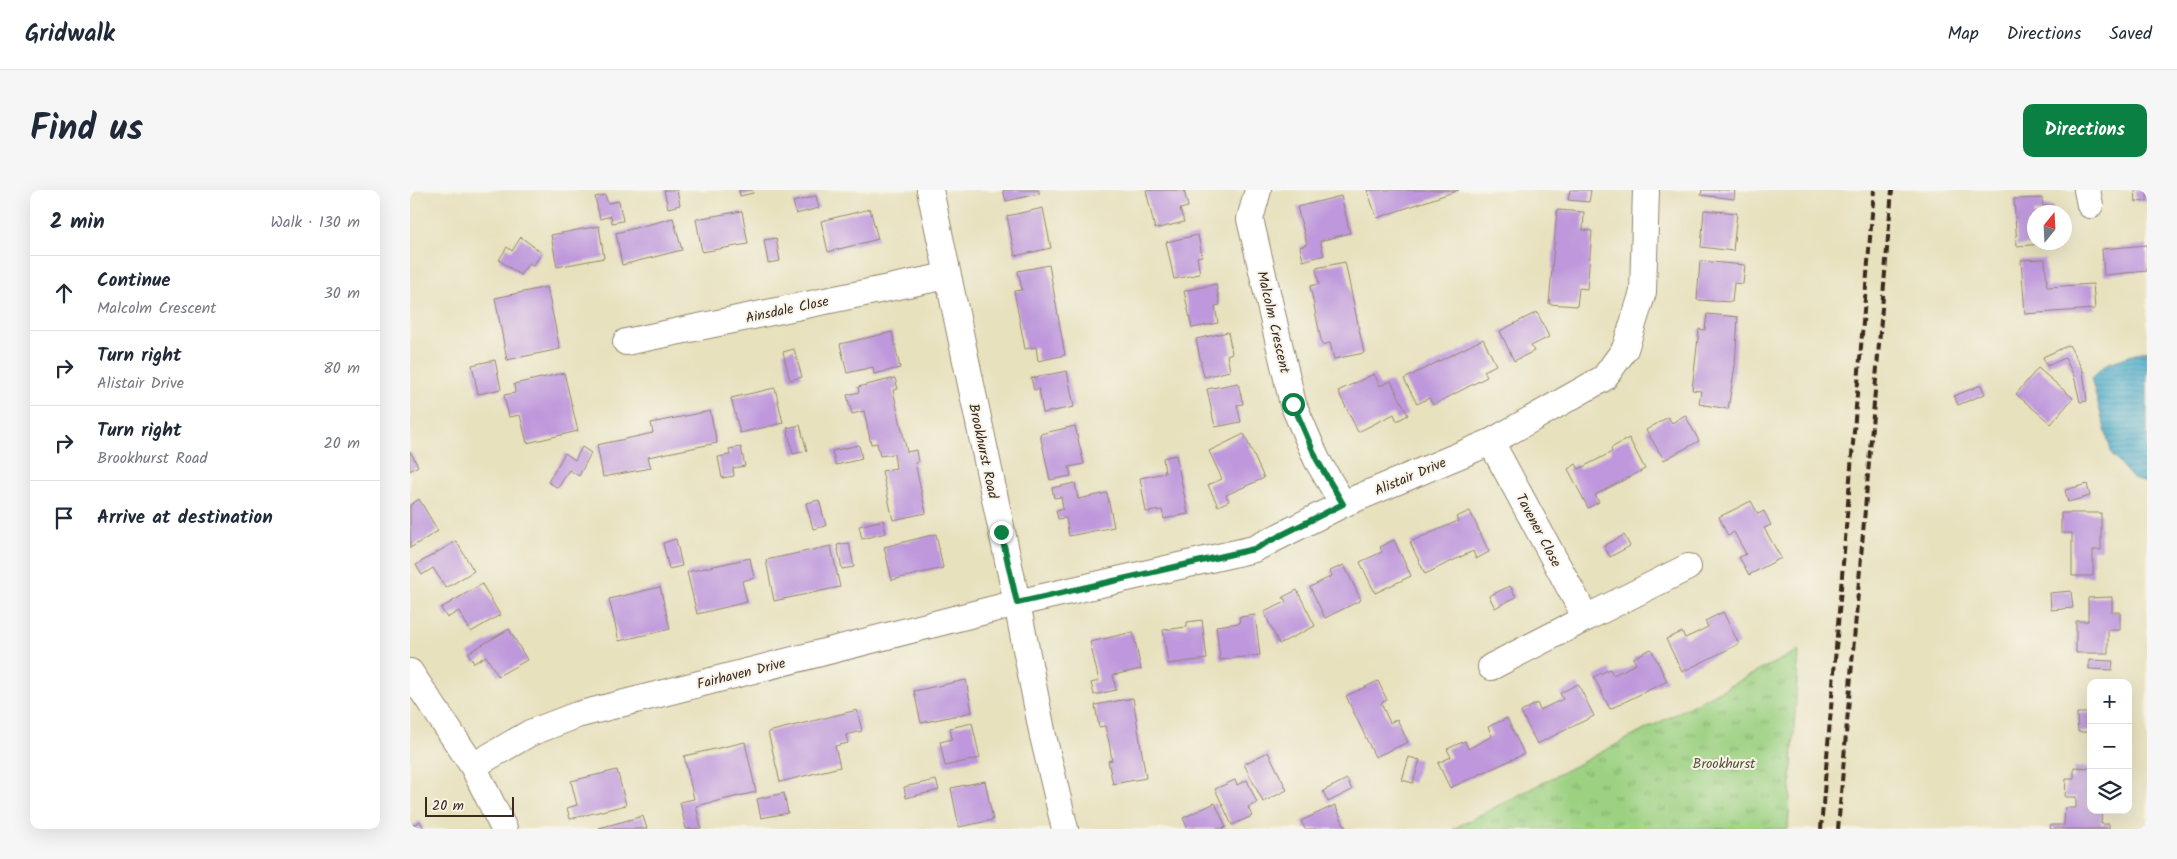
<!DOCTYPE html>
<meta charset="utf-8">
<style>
body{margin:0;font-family:Kalam,sans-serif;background:#f6f6f7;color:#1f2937}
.controls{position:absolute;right:15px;bottom:15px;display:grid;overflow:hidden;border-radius:10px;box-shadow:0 5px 20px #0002}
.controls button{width:45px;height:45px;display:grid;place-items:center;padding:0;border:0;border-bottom:1px solid #e0e1e3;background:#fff;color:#1f2937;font:25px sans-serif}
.compass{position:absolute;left:1617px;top:15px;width:45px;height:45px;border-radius:50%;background:#fff;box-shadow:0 5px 20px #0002;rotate:18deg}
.scale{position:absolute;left:15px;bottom:12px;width:89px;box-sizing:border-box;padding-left:5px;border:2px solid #3b2a1e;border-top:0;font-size:14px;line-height:18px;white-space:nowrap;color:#3b2a1e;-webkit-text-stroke:4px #f7f3e8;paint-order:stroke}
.stop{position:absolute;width:15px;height:15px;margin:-11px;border:4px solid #0b8043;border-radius:50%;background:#fff}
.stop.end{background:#0b8043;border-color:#fff;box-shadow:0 1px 5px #0008}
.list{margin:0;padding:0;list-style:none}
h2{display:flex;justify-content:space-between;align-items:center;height:65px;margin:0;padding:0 20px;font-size:21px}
h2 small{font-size:16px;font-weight:400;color:#747a83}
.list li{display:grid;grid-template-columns:32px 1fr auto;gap:15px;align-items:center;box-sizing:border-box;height:75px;padding:0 20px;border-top:1px solid #e0e1e3}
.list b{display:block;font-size:19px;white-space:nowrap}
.list p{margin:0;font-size:16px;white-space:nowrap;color:#747a83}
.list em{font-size:16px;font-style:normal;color:#747a83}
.icon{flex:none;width:28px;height:28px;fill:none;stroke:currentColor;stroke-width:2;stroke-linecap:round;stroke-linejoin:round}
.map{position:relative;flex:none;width:1737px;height:639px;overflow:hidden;border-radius:10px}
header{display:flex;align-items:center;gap:30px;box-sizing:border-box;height:70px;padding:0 25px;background:#fff;border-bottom:1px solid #e0e1e3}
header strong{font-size:24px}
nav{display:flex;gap:28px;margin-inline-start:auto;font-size:18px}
.intro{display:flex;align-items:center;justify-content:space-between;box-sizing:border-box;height:120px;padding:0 30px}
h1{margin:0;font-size:35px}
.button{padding:12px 22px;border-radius:10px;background:#0b8043;color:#fff;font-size:18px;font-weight:700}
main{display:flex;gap:30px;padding:0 30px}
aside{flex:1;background:#fff;border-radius:10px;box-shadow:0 5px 20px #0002}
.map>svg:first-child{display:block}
.park{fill:url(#park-tufts);stroke:#6c7e50}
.water{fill:url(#water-rules);stroke:#436b74}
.building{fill:#be97dc}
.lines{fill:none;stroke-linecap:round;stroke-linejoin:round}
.street-casing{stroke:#91866e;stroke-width:28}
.street{stroke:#fff;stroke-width:26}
.rail{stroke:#3b2a1e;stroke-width:4;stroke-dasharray:8 4;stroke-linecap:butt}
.route{stroke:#0b8043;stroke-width:6}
.labels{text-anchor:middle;stroke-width:4;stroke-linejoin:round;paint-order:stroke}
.street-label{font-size:14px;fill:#3b2a1e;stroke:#f7f3e8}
.park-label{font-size:14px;fill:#535437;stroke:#f7f3e8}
</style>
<header>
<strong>Gridwalk</strong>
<nav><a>Map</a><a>Directions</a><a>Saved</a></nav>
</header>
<div class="intro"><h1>Find us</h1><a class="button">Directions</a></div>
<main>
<aside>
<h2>2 min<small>Walk · 130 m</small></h2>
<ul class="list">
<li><svg class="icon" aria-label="ahead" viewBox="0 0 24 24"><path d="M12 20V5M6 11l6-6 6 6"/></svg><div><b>Continue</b><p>Malcolm Crescent</p></div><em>30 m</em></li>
<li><svg class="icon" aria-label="right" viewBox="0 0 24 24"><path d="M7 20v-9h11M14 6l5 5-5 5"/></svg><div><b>Turn right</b><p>Alistair Drive</p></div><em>80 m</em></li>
<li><svg class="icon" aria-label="right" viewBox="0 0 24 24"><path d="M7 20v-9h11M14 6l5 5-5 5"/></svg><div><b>Turn right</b><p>Brookhurst Road</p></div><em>20 m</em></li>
<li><svg class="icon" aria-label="arrive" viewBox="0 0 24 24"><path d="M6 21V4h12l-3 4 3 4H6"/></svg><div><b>Arrive at destination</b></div></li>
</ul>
</aside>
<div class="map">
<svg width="1737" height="639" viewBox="0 0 1737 639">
<defs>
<pattern id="park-tufts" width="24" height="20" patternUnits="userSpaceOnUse" patternTransform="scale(1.25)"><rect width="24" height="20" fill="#9cd182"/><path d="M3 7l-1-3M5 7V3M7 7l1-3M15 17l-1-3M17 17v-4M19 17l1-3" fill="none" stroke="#80aa6a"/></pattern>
<pattern id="water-rules" width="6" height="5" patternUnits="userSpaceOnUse" patternTransform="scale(1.25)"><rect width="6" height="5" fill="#4bacca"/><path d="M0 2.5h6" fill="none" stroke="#408ca3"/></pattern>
</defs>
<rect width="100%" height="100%" fill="#f7f3e8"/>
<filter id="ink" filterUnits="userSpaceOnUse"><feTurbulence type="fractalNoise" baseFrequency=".02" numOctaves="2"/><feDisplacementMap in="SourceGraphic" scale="10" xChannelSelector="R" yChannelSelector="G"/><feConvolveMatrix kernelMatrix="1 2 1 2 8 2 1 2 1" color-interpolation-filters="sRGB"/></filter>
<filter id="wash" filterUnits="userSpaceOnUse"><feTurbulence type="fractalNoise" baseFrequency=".0096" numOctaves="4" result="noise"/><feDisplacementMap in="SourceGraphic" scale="20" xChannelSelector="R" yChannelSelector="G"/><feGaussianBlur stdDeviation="1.12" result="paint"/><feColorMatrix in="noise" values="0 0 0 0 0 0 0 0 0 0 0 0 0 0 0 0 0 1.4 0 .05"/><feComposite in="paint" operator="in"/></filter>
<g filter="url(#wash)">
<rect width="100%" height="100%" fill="#e7e1be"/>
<!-- park -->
<polygon class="park" points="1389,460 1378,639 1043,639"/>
<!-- water -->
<polygon class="water" points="1737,160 1737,293 1723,289 1702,265 1681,188 1696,174"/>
<g id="blocks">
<!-- building -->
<g class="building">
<polygon points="254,0 267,0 270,15 258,18"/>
<polygon points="329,0 342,0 343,3 330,6"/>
<polygon points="593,0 629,0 629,4 596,11"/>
<polygon points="736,0 774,0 778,17 770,19 774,32 745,39"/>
<polygon points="957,0 1049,0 967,28"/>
<polygon points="1160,0 1181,0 1179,12 1158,10"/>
<polygon points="1292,0 1325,0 1324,9 1291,5"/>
<polygon points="1725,0 1737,0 1737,11 1726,12"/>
<polygon points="195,5 198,13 209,11 213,31 202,33 201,26 190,29 185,7"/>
<polygon points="406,6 409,18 386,24 383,12"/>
<polygon points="931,6 940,43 910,51 914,65 893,71 890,57 897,54 887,17"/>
<polygon points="1632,8 1633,16 1643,16 1643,22 1624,22 1624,52 1633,54 1607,56 1604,9"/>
<polygon points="633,18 641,58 605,66 597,26"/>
<polygon points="460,19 468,49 418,62 411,31"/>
<polygon points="1147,20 1174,22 1173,40 1182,41 1177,99 1169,98 1167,116 1139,114"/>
<polygon points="1294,20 1327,23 1323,61 1291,57"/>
<polygon points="332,21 338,54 292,62 286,29"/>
<polygon points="263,28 272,60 212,75 206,43"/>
<polygon points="189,36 194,68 147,77 141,45"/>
<polygon points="788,45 792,66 787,67 790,84 764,89 756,52"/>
<polygon points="111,47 132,63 123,76 119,73 110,85 89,70 97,57 102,61"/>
<polygon points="366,48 370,71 358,73 354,50"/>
<polygon points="1737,55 1737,81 1694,85 1692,59"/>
<polygon points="1635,69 1637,97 1683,94 1685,119 1615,124 1611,70"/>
<polygon points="1290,71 1335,75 1333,94 1324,93 1322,112 1287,110"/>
<polygon points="935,72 954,163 924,169 920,153 912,155 900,96 909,94 906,78"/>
<polygon points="639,75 655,165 628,171 626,157 615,159 604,101 612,100 608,81"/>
<polygon points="806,94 810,115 805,116 808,133 782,138 774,101"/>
<polygon points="137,97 150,159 97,170 85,108"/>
<polygon points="1127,122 1139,147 1121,156 1124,161 1104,171 1090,141"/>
<polygon points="1297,124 1328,127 1325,176 1318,219 1289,214 1291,201 1282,200 1289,139 1295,140"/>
<polygon points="482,142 490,178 464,184 463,177 437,183 430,154"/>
<polygon points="818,142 822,163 817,165 820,181 794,187 786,149"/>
<polygon points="1073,149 1086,175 1074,181 1077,187 1023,215 1019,208 1007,214 994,189"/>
<polygon points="1659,155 1673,181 1677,211 1670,212 1664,186 1655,168 1637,176 1633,167"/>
<polygon points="384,159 392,187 380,190 373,162"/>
<polygon points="85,170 91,199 68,204 62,175"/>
<polygon points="1628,178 1663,208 1641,234 1606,204"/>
<polygon points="657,181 664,217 633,223 629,199 624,200 621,188"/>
<polygon points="154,183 168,241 117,253 110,225 99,227 94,205 105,203 104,194"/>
<polygon points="964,184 970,196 981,191 998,225 987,231 984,224 948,242 928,201"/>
<polygon points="485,188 488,199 483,200 497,262 506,260 508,272 505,273 516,323 483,330 472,281 486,278 484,264 470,266 467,253 461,254 454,221 442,224 437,205 449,202 448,197"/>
<polygon points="828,193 833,214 827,215 831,232 805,237 797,199"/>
<polygon points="1571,195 1575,204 1548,215 1544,206"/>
<polygon points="365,198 373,233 330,243 321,208"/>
<polygon points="300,221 307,253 238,267 241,278 193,287 187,255 243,243 241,233"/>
<polygon points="1275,225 1289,251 1254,270 1236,240 1258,227 1262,233"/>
<polygon points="390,235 397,261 383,264 377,238"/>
<polygon points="665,236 674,274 659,277 661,286 640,290 630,244"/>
<polygon points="834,244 854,288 816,305 819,311 808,316 798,295 812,289 799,261"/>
<polygon points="1219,248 1235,279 1185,305 1189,312 1178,318 1158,279 1166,274 1169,279 1202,262 1201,258"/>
<polygon points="449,255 452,269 426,275 422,261"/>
<polygon points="172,257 181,263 169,286 159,280 148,298 138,292 155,263 165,270"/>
<polygon points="331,257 335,276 323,278 324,286 312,288 308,267 320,265 319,259"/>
<polygon points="0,261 8,276 0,281"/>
<polygon points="766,265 778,324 754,329 752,320 736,322 730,288 755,283 753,268"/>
<polygon points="665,293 668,309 697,303 704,337 659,346 656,328 648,329 646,320 653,319 651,307 644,308 642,298"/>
<polygon points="1677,294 1680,306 1658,312 1655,300"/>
<polygon points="9,309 28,341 0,358 0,315"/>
<polygon points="409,310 416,336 403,339 396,313"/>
<polygon points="1341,311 1348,324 1354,321 1361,335 1354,338 1371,368 1339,385 1329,367 1336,364 1324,342 1318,346 1309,327"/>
<polygon points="1060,321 1079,362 1066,369 1063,361 1015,384 1000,352 1048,331 1046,327"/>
<polygon points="1651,323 1691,323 1691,360 1683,360 1683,386 1662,386 1662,343 1651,343"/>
<polygon points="473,330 476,343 452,349 449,336"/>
<polygon points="526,344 533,378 482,390 474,357"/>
<polygon points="1214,345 1220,356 1200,367 1194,356"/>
<polygon points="266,349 272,376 259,379 253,353"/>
<polygon points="984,350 1001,386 965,403 950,372 972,362 970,357"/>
<polygon points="46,351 64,381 36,398 23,378 12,385 6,375"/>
<polygon points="439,353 444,377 432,379 427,355"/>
<polygon points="421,356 430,397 364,411 356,370"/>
<polygon points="340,368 344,388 332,391 337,412 287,424 277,382"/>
<polygon points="934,375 951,410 915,428 900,397 922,386 920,381"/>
<polygon points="72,394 90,425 61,442 49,421 37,428 31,418"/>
<polygon points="1100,396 1106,407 1085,418 1079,406"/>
<polygon points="250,397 260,439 209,451 199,409"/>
<polygon points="887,400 905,436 869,454 854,422 876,412 873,407"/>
<polygon points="1661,401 1663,418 1641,420 1640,403"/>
<polygon points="1702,407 1702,422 1710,422 1710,440 1698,440 1698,463 1666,463 1666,431 1678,431 1678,408"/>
<polygon points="1313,422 1329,454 1272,482 1256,449 1272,442 1275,448 1286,443 1298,437 1295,431"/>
<polygon points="845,425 850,465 810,470 806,436 830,433 829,427"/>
<polygon points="792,430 797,469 758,474 753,440 777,437 777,432"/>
<polygon points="99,439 117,470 88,486 76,466 64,473 58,463"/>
<polygon points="723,442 731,479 703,485 706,500 684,505 681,493 689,491 680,452"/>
<polygon points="1241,459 1257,491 1200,519 1184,487 1200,479 1203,485 1214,480 1226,474 1223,468"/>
<polygon points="1679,470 1703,471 1702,480 1679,479"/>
<polygon points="556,490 562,522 511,533 504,501"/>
<polygon points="968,491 977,510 971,513 980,533 987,529 998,552 965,567 936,506"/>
<polygon points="1168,494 1184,526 1127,554 1111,522 1127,513 1130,520 1153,509 1150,503"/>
<polygon points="723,508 736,588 703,594 698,571 702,570 699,552 695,536 689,537 685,515"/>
<polygon points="447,520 452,541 436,545 438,553 425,556 430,577 370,592 358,542"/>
<polygon points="1667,523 1681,523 1681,542 1668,542"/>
<polygon points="1097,528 1114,564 1040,598 1028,573 1041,567 1037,559 1055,551 1058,559 1082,546 1078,537"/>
<polygon points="562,533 570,568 535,576 530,552 542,549 540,538"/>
<polygon points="335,552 346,602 286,616 291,638 276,639 270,612 284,609 274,566"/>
<polygon points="858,562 877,600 853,612 834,574"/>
<polygon points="999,567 1010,570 1003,593 992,590"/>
<polygon points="1664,577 1681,578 1681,620 1692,620 1691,634 1699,634 1699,639 1640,639 1641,635 1654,635 1655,618 1666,618 1666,607 1655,607 1656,589 1664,589"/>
<polygon points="207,580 216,615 160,629 157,618 167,615 161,591"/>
<polygon points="937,589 942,600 918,612 913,601"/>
<polygon points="526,590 529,600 496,608 494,597"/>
<polygon points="825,590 827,595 837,590 847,613 838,617 842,626 822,635 805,599"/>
<polygon points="575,591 583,630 549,637 541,598"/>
<polygon points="374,603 378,623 351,628 347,609"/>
<polygon points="805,613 816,637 812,639 778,639 773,628"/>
<polygon points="925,615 936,639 895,639 891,631"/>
<polygon points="233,626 237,639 189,639 189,638"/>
<polygon points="10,631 14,639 0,639 0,637"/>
</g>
</g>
</g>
<g filter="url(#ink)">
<use href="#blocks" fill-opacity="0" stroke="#91866e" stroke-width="1"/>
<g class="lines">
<defs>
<g id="street">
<polyline points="520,0 607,413 633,546 655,639"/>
<polyline points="848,0 840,29 883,214 907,270 933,314"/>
<polyline points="1677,0 1680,15"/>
<polyline points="216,152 537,86"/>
<polyline points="1081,252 1176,428 1278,377"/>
<polyline points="1081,477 1176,428"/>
<polyline points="0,482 63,576 94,639"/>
<polyline points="63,576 120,543 167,525 607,413 844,359 933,314 1081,252 1194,188 1215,159 1233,102 1236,0"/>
</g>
</defs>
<!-- street casing -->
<use href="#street" class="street-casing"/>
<!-- street -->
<use href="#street" class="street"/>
<!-- rail -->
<g class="rail">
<polyline points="1411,639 1464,0"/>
<polyline points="1428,639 1482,0"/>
</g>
</g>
</g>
<g class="lines" filter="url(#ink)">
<!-- route -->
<polyline class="route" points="591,342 607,413 844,359 933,314 907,270 883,214"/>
</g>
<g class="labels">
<!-- street labels -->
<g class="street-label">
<text transform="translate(377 119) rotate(-12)" y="5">Ainsdale Close</text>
<text transform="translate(864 132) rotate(77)" y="5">Malcolm Crescent</text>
<text transform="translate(574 261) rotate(78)" y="5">Brookhurst Road</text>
<text transform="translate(1000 286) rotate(-23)" y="5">Alistair Drive</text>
<text transform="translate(1129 340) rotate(62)" y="5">Tavener Close</text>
<text transform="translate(331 483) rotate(-14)" y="5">Fairhaven Drive</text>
</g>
<!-- park labels -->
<g class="park-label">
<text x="1314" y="578">Brookhurst</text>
</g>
</g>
</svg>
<div class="controls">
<button>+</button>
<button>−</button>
<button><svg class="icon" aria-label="layers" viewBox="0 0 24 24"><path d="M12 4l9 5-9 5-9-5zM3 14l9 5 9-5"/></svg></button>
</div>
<svg class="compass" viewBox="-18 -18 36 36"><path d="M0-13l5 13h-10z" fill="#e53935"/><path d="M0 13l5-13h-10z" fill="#747a83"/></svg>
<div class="scale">20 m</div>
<div class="stop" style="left:883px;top:214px"></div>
<div class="stop end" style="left:591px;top:342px"></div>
</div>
</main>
